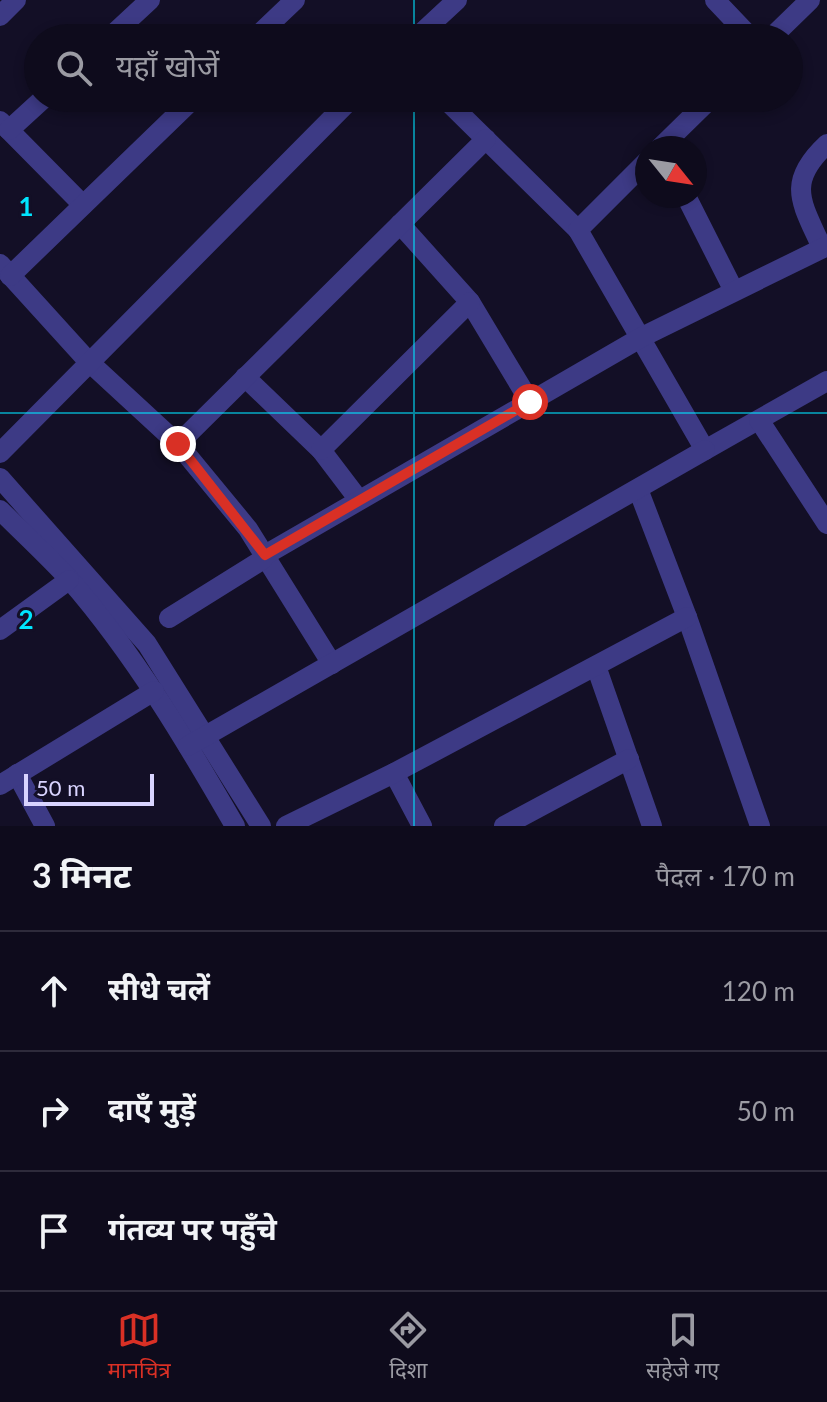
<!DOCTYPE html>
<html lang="hi">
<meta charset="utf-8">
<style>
body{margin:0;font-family:Lato,"Noto Sans Devanagari",sans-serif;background:#1c1929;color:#f1f3f6}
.compass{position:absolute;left:635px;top:136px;width:72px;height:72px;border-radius:50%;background:#0e0b1c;box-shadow:0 4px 12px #0003;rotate:120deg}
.scale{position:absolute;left:24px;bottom:20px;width:130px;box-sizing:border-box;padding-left:8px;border:4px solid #d9d4ff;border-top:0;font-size:22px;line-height:28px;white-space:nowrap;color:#d9d4ff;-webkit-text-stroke:6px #130f26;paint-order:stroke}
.stop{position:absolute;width:24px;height:24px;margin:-18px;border:6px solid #d93025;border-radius:50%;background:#fff}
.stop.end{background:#d93025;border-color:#fff;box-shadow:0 2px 8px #0008}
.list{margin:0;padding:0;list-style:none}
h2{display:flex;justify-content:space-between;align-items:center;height:104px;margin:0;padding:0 32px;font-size:34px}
h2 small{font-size:26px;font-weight:400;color:#9b9ba3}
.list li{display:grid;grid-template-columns:52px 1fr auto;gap:24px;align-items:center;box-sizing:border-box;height:120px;padding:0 32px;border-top:2px solid #2e2b3b}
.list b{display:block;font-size:30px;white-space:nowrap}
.list em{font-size:26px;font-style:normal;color:#9b9ba3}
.icon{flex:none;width:44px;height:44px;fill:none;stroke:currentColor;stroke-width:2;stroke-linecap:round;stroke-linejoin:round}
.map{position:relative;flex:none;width:827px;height:826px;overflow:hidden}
.search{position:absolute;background:#0e0b1c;box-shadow:0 4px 12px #0003;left:24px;right:24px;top:24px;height:88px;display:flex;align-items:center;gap:20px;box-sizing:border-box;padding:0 28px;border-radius:44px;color:#9b9ba3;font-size:30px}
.sheet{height:464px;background:#0e0b1c}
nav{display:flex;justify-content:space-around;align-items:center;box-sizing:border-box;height:112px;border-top:2px solid #2e2b3b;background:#0e0b1c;font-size:22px;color:#9b9ba3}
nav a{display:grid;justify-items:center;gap:4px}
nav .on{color:#d93025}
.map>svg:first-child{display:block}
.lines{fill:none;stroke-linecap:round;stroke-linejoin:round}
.minor{stroke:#3d3a85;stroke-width:20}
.route{stroke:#d93025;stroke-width:10}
.grid{fill:none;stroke:#00e5ff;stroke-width:2;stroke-opacity:0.55}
.grid-label{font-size:26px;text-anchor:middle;font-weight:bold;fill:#00e5ff;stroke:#130f26;stroke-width:6;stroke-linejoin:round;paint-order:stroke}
</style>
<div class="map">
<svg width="827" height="826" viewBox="0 0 827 826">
<rect width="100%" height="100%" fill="#130f26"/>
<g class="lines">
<!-- minor -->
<g class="minor">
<polyline points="715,0 751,38"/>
<polyline points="0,16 16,0"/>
<polyline points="109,38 150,0"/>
<polyline points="255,38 295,0"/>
<polyline points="416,38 457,0"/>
<polyline points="771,38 810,0"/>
<polyline points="444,98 578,230"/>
<polyline points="0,121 83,205"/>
<polyline points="9,130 44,98"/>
<polyline points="660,148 711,98"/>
<polyline points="647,161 578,230 705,450 827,381"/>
<polyline points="686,196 734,291"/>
<polyline points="400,224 470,302 530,402"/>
<path d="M822,248C802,203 785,183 827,144"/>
<polyline points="0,264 88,361 178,444 248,529 332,664"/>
<polyline points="10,276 194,98"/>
<polyline points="245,377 321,450 359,500"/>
<polyline points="759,420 827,524"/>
<polyline points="178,444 486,139"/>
<polyline points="321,450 470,302"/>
<polyline points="0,453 352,98"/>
<polyline points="0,478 147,644 261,826"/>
<polyline points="638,489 687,617 760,826"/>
<path d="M0,510C23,533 48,556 70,580C135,655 186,741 235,826"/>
<polyline points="169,618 262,560 265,555 642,337 827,246"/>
<polyline points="0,630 69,580"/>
<polyline points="596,666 652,826"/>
<polyline points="188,746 705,450"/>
<polyline points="394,773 422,826"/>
<polyline points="17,774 45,826"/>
<polyline points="0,785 154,691"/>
<polyline points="286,826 394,773 687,617"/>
<polyline points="504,826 629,759"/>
</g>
</g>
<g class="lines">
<!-- route -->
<polyline class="route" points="178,444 265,555 530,402"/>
</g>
<!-- grid -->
<path class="grid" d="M414,0V38M414,98V826M0,413H827"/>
<g class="grid-label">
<text x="26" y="216">1</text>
<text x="26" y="629">2</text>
</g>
</svg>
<svg class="compass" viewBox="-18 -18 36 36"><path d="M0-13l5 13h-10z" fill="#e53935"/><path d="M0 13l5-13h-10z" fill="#9b9ba3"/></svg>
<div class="scale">50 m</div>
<div class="stop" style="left:530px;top:402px"></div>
<div class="stop end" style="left:178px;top:444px"></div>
<div class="search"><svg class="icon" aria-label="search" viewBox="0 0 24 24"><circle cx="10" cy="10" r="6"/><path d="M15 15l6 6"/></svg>यहाँ खोजें</div>
</div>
<section class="sheet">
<h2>3 मिनट<small>पैदल · 170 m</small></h2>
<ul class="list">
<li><svg class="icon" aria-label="ahead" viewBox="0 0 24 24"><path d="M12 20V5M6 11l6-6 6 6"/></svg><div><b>सीधे चलें</b></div><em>120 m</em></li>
<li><svg class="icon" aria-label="right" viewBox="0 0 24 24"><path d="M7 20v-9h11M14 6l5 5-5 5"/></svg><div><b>दाएँ मुड़ें</b></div><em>50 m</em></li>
<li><svg class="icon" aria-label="arrive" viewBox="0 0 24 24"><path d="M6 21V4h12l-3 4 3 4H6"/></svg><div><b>गंतव्य पर पहुँचे</b></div></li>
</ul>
</section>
<nav>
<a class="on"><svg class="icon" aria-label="map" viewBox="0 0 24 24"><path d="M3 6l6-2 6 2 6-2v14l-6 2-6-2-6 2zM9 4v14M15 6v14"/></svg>मानचित्र</a>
<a><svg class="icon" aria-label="directions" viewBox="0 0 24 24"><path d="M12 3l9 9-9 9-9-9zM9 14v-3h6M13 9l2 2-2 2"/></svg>दिशा</a>
<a><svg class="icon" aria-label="saved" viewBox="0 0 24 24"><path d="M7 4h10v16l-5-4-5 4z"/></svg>सहेजे गए</a>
</nav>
